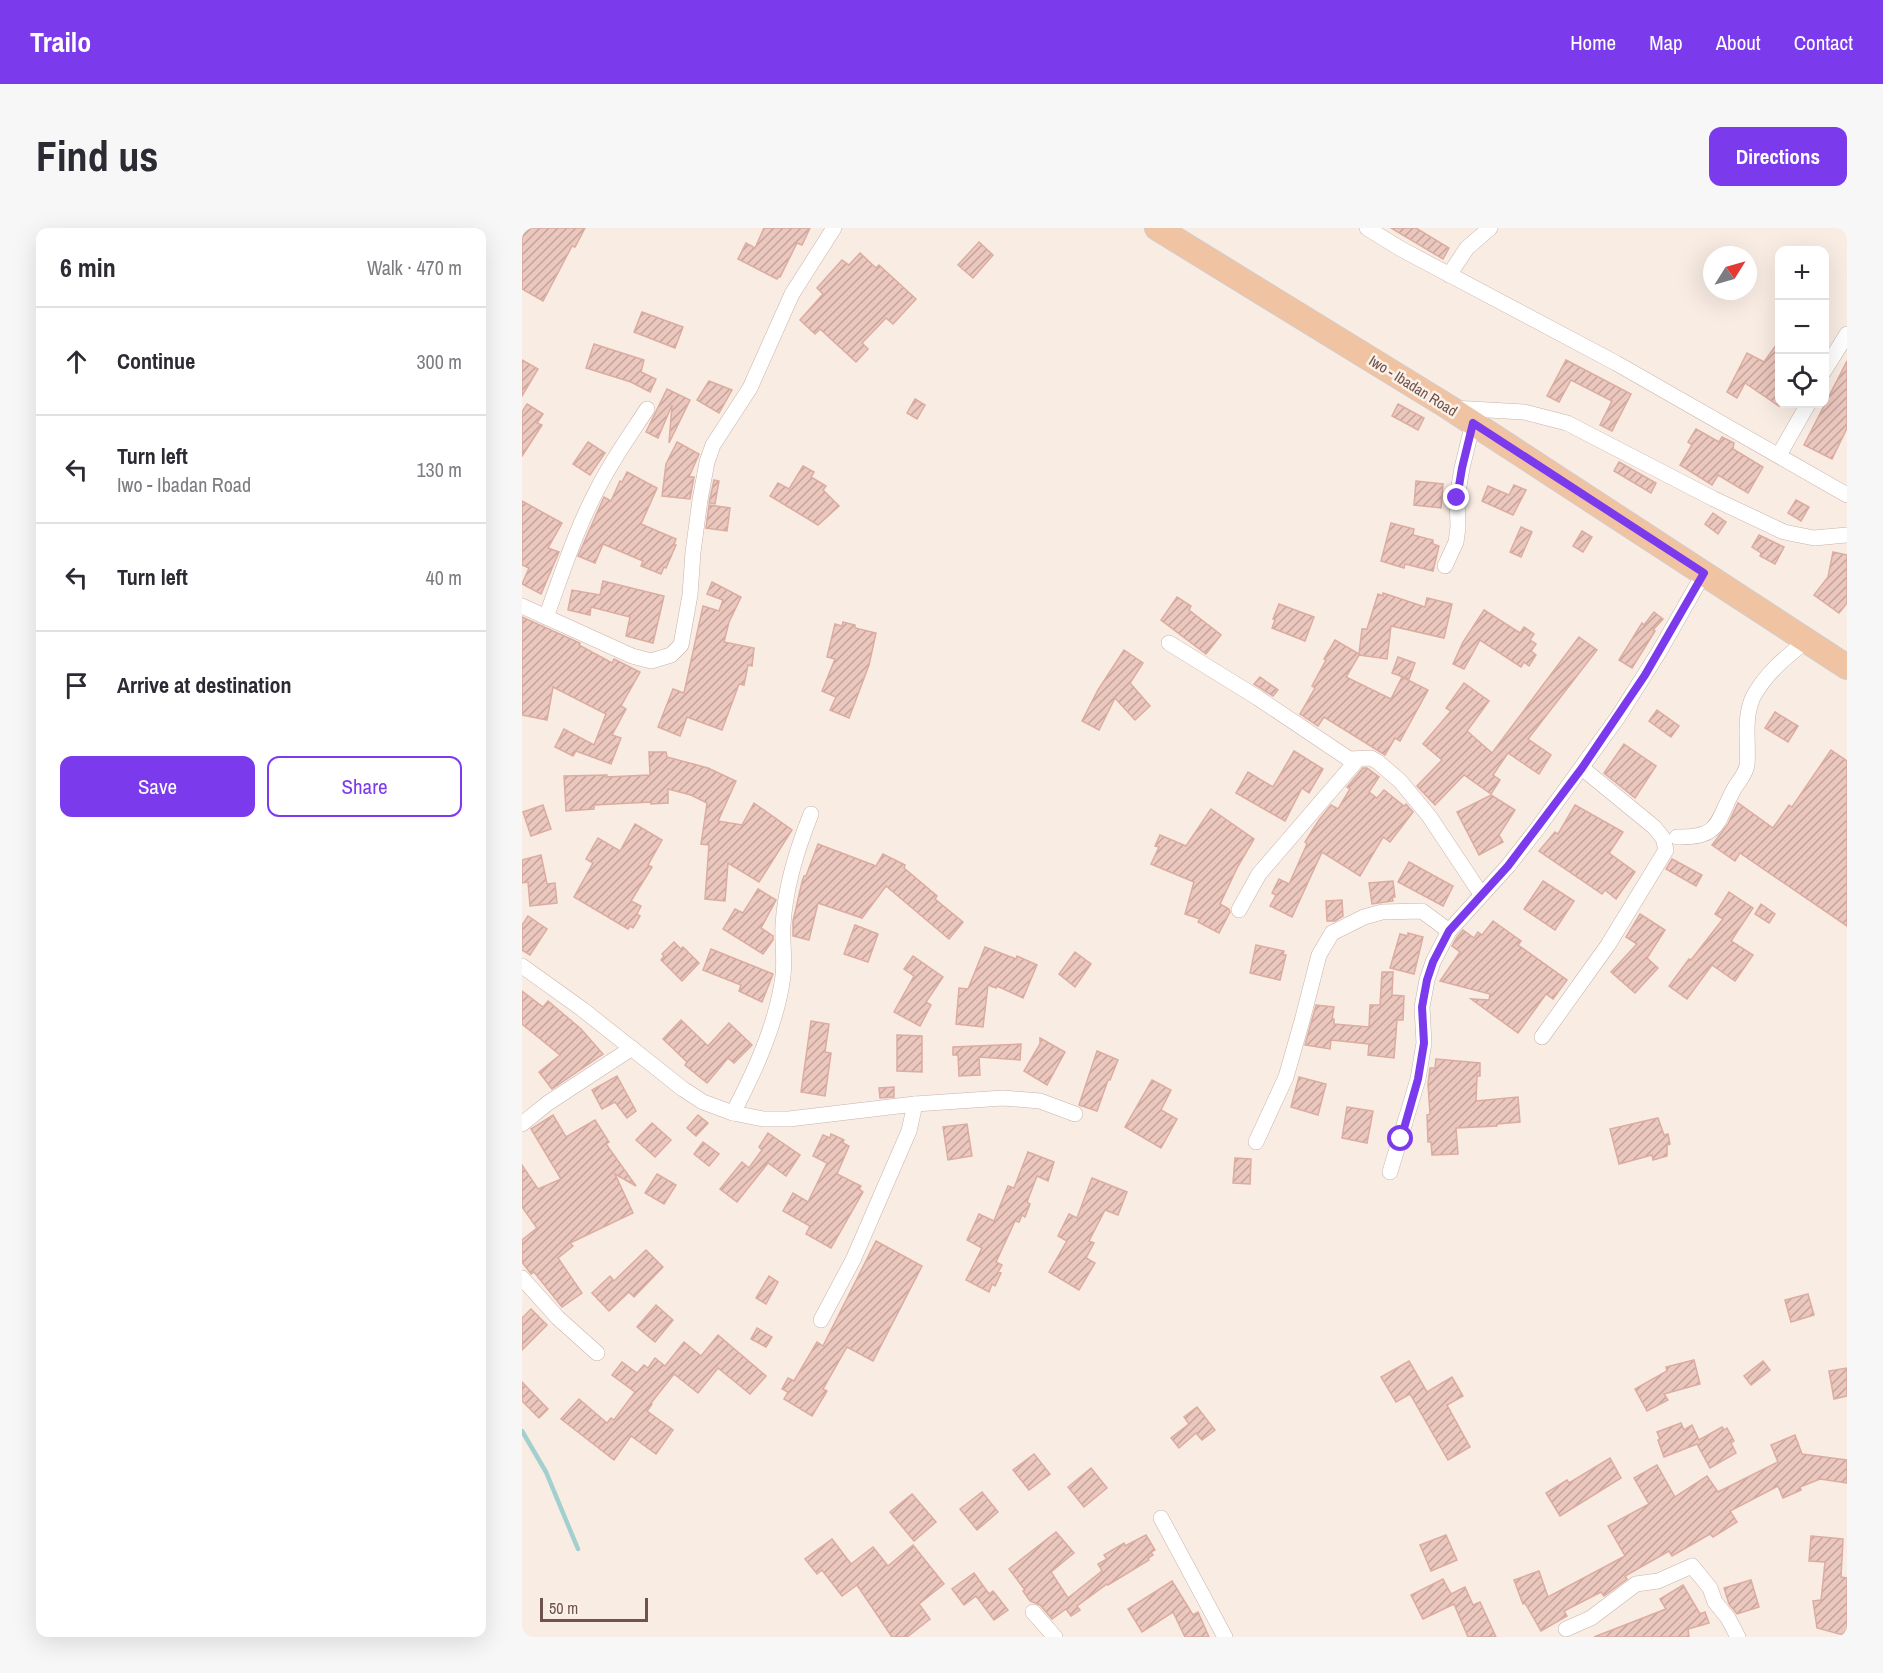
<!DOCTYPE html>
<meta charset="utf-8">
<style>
body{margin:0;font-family:"Archivo Narrow",sans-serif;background:#f7f7f7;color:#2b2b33}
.controls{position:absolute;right:18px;top:18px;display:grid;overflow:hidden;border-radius:12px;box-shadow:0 6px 24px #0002}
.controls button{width:54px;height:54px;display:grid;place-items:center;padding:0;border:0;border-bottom:2px solid #e1e1e2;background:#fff;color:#2b2b33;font:30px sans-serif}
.compass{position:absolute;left:1181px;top:18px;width:54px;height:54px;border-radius:50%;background:#fff;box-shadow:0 6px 24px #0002;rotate:53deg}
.scale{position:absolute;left:18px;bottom:15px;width:108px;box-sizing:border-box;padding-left:6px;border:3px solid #6e524c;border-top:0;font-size:16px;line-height:21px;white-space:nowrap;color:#6e524c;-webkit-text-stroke:4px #fcf1e9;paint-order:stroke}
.stop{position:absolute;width:18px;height:18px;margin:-14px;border:4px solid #7c3aed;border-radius:50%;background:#fff}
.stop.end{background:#7c3aed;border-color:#fff;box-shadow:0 2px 6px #0008}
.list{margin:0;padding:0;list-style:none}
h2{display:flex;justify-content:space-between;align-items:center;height:78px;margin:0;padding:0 24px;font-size:26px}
h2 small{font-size:20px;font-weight:400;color:#7c7c81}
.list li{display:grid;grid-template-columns:39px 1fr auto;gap:18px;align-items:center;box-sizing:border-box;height:108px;padding:0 24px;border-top:2px solid #e1e1e2}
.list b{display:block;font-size:22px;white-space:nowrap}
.list p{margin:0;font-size:20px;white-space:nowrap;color:#7c7c81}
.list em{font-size:20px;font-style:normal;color:#7c7c81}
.actions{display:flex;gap:12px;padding:18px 24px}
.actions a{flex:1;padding:14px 0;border:2px solid #7c3aed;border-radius:12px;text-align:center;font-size:21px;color:#7c3aed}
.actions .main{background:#7c3aed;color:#fff}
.icon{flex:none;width:33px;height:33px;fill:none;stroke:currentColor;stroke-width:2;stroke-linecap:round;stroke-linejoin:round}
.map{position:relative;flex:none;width:1325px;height:1409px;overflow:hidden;border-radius:12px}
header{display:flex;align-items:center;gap:36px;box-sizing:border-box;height:84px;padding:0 30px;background:#7c3aed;color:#fff}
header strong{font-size:28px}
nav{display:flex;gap:33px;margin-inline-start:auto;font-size:21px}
.intro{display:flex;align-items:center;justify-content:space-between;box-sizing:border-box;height:144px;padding:0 36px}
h1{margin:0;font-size:42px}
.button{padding:15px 27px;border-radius:12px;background:#7c3aed;color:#fff;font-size:21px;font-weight:700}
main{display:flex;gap:36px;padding:0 36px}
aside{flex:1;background:#fff;border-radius:12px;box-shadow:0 6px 24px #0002}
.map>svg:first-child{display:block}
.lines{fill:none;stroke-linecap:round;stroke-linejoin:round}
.stream{stroke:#a2d0ce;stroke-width:4.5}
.building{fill:url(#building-hatch);stroke:#dcaca1;stroke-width:1.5}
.street-casing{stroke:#c8b3ab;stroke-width:16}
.primary-casing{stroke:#d4cbc9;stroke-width:26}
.street{stroke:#fff;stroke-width:15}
.primary{stroke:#f0c4a3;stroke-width:24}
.route{stroke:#7c3aed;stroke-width:8}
.labels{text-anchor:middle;stroke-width:5;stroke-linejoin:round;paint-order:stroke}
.street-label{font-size:15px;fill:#6e524c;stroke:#fcf1e9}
</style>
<header>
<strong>Trailo</strong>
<nav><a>Home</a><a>Map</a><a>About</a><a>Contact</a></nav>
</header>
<div class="intro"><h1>Find us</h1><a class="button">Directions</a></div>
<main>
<aside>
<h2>6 min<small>Walk · 470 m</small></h2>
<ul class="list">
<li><svg class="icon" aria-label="ahead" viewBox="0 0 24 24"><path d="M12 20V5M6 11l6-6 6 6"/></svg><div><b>Continue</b></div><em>300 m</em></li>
<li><svg class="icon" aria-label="left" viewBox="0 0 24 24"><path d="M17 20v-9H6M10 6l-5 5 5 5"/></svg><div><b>Turn left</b><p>Iwo - Ibadan Road</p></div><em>130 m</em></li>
<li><svg class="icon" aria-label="left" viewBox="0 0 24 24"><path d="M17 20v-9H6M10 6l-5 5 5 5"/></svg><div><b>Turn left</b></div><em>40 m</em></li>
<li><svg class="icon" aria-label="arrive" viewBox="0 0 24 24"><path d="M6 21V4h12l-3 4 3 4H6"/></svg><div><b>Arrive at destination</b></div></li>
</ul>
<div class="actions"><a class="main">Save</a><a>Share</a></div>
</aside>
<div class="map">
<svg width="1325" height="1409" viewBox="0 0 1325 1409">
<defs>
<pattern id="building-hatch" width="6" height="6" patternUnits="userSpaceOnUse" patternTransform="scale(1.5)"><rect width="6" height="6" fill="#ebc7be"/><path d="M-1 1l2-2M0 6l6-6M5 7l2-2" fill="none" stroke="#c3a49d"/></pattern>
</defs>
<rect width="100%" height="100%" fill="#f9ece3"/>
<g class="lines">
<!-- stream -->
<polyline class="stream" points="0,1203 24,1244 56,1321"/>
</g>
<!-- building -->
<g class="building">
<polygon points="0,0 63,0 53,19 50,18 21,73 0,61"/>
<polygon points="242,0 288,0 280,17 275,15 258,49 257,48 255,51 216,31 224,15 233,20"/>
<polygon points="869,0 894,0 927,20 921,31"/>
<polygon points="457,14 471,27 451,50 436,37"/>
<polygon points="338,25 354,40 357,37 394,71 371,96 364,90 340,115 346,121 334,134 298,101 293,106 278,92 301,66 295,60 320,32 327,37"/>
<polygon points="120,84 161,99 153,120 112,104"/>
<polygon points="1257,113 1257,178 1223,155 1215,170 1205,164 1225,125 1242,134"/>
<polygon points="72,116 122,132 119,144 134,151 128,164 109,154 64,140"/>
<polygon points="0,132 16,141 0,168"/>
<polygon points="1044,132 1109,166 1090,203 1078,197 1090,173 1049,152 1037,174 1025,168"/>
<polygon points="1325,133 1325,200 1310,231 1282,217"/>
<polygon points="187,153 210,162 197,185 175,172"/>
<polygon points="145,161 168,172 147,215 150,177 136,210 124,204"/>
<polygon points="393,171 403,177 395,191 385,185"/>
<polygon points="5,176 21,186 15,195 20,197 0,228 0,184"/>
<polygon points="876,176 902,190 896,202 870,188"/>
<polygon points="1174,201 1197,214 1200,209 1212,215 1211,221 1241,239 1226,265 1196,247 1190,257 1158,237 1170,217 1166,214"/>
<polygon points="66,214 83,225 68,247 51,236"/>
<polygon points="155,214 177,226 167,249 172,249 168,271 140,268 144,236"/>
<polygon points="1097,234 1134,255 1129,265 1092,243"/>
<polygon points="281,238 292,244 289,249 304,258 301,262 317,278 296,297 248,268 256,255 267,261"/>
<polygon points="105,244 135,260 119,296 154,311 152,317 154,317 144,340 142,339 139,346 119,338 121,333 81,316 73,335 56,328 82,269 89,273 98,253 100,254"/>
<polygon points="192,252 197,253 193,276 187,275"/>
<polygon points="894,253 921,256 919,280 892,277"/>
<polygon points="992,257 1004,262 991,287 960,273 966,258 987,267"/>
<polygon points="1274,272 1287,279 1279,293 1266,285"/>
<polygon points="0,273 40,295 26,320 37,324 19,366 0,356 7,340 0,337"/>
<polygon points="187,277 208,280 205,303 184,300"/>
<polygon points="1191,285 1204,294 1196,306 1183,296"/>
<polygon points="869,295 892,301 891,307 911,312 911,316 917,318 911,343 883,336 882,340 859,333"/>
<polygon points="999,299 1010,304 999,329 988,324"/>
<polygon points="1060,303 1070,309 1061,324 1051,318"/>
<polygon points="1237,307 1262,319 1253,336 1238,328 1239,325 1230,319"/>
<polygon points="1311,324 1325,327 1325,375 1317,385 1292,367 1306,349"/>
<polygon points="81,353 142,368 131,415 104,408 108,389 69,379 68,387 46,382 50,362 78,367"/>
<polygon points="190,354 219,369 207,394 202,414 232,420 230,438 226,437 222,457 217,456 200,502 165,489 158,508 136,499 151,461 162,465 181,378 197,383 201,372 185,366"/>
<polygon points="861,365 903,379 905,370 930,376 922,410 869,398 865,431 837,427 824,449 869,471 880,449 906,462 878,513 873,510 863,527 802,489 796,498 778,486 793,460 790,458 804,432 802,431 813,412 837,426 840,401 845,401 856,366 861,368"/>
<polygon points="655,369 669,378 667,382 699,407 684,426 639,392"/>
<polygon points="757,376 792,389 783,413 750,400 753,392 751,391"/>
<polygon points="962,382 998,405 1002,399 1012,406 1008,412 1014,416 1009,423 1014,427 1007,438 1002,434 999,439 958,412 942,441 931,436 941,414"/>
<polygon points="1132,384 1141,391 1131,402 1133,403 1110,440 1097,432 1120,395 1122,397"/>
<polygon points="0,389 58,415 57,417 90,435 92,431 118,444 99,478 104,481 90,507 99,510 89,536 54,523 51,528 33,519 42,501 72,517 84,486 31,459 25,492 0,487"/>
<polygon points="321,394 333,397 333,400 354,405 347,437 327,490 308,482 314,469 300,463 313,431 305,429 313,396 320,398"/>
<polygon points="1057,409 1075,422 1006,511 1029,527 1017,546 986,525 971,547 978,552 969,566 942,547 913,577 895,558 920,532 901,516 929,483 924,480 942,455 967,473 945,503 970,525"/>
<polygon points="602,422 621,435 608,455 628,478 613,492 593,470 577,502 560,493 576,462"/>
<polygon points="876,429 893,435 887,451 870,445"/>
<polygon points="738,449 756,462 751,468 732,456"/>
<polygon points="1135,482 1157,498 1149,509 1127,493"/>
<polygon points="1253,484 1276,498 1266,514 1243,500"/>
<polygon points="1102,516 1134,538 1113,570 1082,545"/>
<polygon points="1309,522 1325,533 1325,698 1218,625 1213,633 1190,617 1206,596 1216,575 1251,600 1267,577 1270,579"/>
<polygon points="772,523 801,541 787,565 780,560 763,593 714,565 726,544 751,559"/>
<polygon points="127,524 144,524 145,529 186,540 214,553 196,593 220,597 232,575 270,602 237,654 206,635 203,673 183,671 187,617 179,616 185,575 169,567 146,561 146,575 129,576 129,574 72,577 72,581 44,583 42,548 85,547 84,549 128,547"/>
<polygon points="841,540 845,540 857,549 847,564 855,570 862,562 882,578 884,576 891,584 868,614 861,609 838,648 800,624 770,689 748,678 754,667 750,665 757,651 767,656 785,616 783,614 797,592 809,577 816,581 828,561 825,559"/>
<polygon points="969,567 993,582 977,607 981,614 957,627 935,584"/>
<polygon points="21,577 29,601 9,608 1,584"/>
<polygon points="1053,577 1101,604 1087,625 1113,644 1094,671 1083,662 1080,666 1017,623 1033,604 1036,606"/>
<polygon points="689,581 732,611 716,638 698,676 707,681 708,684 697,705 676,694 678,691 663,686 672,654 629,636 637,619 633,618 638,607 664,618"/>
<polygon points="113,596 140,612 126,637 130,639 109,673 119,678 115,686 118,688 111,700 108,698 106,701 52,669 71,635 64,631 76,610 98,623"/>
<polygon points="296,616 354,638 361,626 383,637 382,640 415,668 413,671 441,694 427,711 364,658 340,690 296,675 287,712 271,708 271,693 280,654 282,648 284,648"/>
<polygon points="19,627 25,656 33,655 35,675 8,678 6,654 0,655 0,632"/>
<polygon points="1150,631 1180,647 1174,658 1144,641"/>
<polygon points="887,634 931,658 921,678 876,654"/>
<polygon points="871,653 873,669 870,669 871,673 850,676 847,655"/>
<polygon points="1021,653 1052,673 1033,702 1002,681"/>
<polygon points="236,661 254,672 239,700 251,708 251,712 241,726 201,701 213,681 221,685"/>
<polygon points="1207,664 1231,680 1209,713 1231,727 1213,753 1190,737 1165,771 1147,758 1167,731 1169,732 1201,691 1193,686"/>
<polygon points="820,672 821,688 813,693 805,693 804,673"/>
<polygon points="1239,676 1253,686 1247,695 1233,686"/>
<polygon points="1118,686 1143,702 1125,730 1136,740 1113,765 1089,744 1115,716 1104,709"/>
<polygon points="6,688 25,701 8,727 0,722 0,697"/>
<polygon points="971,693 999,713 996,717 1045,752 1031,771 1024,766 996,805 949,771 967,772 968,766 918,753 938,724 930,718 935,709 941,702 952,710 956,704 960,707"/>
<polygon points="333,697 356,706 346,734 322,726"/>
<polygon points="886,705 901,709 892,746 868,740 878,706 886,708"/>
<polygon points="152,714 159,721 161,719 177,735 160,753 139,732 142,728 140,726"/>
<polygon points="734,717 762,723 761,727 764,727 758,752 728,745"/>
<polygon points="463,719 494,731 495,728 515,737 501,770 475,758 474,760 466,757 461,799 434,796 437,760 446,761"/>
<polygon points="189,721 251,746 240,774 217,763 219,757 181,742"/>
<polygon points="553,724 569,736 553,759 537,746"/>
<polygon points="391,728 421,749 404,774 409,777 398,798 372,784 392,748 382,741"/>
<polygon points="860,744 871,744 870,767 882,768 881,792 875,792 872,830 846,827 847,816 809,812 808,821 783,817 794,777 812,779 810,791 812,791 812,796 847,799 848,777 858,777"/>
<polygon points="0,763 21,779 26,773 59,801 81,826 30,861 17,844 38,827 0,796"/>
<polygon points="159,792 186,818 207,795 230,817 212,835 206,830 185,855 163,837 165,834 141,811"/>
<polygon points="289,793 307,796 303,824 309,825 303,868 279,864"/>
<polygon points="375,807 400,808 400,844 375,843"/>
<polygon points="518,810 543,824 525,857 502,843 518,816"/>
<polygon points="499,816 498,832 457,829 458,847 437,848 436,827 431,827 431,819"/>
<polygon points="575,823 596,832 588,852 586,852 575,883 557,877"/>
<polygon points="914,831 958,835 958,848 955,848 954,873 996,869 998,894 975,896 975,898 934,900 936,926 910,927 909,914 906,914 905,887 908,886 906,856 908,840 913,840"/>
<polygon points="95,848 114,883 105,890 93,874 80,881 70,862"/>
<polygon points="777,849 804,856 796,887 769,879"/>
<polygon points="630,852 649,862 639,882 655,891 639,920 603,899"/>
<polygon points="372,859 372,869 358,870 357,860"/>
<polygon points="825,879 851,883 845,915 820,910"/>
<polygon points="31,887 44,909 73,892 87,914 84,916 114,958 93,946 111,985 48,1015 51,1018 36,1030 60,1065 40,1079 12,1044 9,1046 0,1034 0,1012 15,1000 0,979 0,937 16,961 39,951 9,901"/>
<polygon points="176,887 186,895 174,908 165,900"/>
<polygon points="1136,890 1142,907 1146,906 1148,916 1145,917 1145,928 1131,932 1130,927 1097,936 1088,901"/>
<polygon points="130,895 149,912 133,929 114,912"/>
<polygon points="445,896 450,928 426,932 421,899"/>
<polygon points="246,905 278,927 264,948 246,935 215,974 198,961 220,934 227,940 240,922 237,919"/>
<polygon points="309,906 322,912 321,915 327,918 315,946 339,958 337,961 341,964 309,1020 284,1006 288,998 261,983 271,965 286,974 305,935 291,928 301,907 308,910"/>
<polygon points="181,914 197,926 187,938 172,926"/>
<polygon points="506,924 532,934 526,953 515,948 505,974 508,976 503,989 500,987 497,994 493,993 474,1034 480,1037 476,1044 479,1045 473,1058 470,1056 467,1064 444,1052 460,1020 445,1012 457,986 472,993 486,958 492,960"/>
<polygon points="713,930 729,931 728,956 711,955"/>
<polygon points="135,946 154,957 142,976 123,965"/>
<polygon points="570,950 605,964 596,987 583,982 567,1013 572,1015 564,1030 573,1035 557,1062 527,1044 545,1013 536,1008 547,986 555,990"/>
<polygon points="354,1013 400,1038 351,1133 325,1119 301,1161 305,1163 290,1188 262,1171 266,1164 260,1161 266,1150 272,1153 295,1114 301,1118"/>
<polygon points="124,1022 141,1039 112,1069 107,1064 87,1083 70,1065 88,1048 92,1053"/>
<polygon points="247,1048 256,1054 244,1076 234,1070"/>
<polygon points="1286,1066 1292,1087 1269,1094 1263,1072"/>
<polygon points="134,1077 151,1092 133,1114 115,1099"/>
<polygon points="9,1081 25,1097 0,1122 0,1090"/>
<polygon points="235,1100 250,1109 244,1119 229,1111"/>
<polygon points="196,1107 244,1148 228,1166 196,1140 176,1165 152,1146 129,1175 130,1176 125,1183 151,1202 134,1226 109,1208 92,1232 39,1191 57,1171 85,1195 89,1190 92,1192 113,1164 90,1147 100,1134 115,1145 122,1137 126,1140 133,1130 143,1138 162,1114 179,1128"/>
<polygon points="1172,1132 1178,1156 1142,1166 1146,1172 1125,1183 1113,1161 1145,1143 1144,1139"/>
<polygon points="887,1133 905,1164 930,1149 941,1168 925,1177 948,1219 926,1232 888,1166 874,1174 859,1149"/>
<polygon points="1241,1133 1248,1142 1229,1157 1222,1148"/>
<polygon points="1325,1140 1325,1168 1312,1171 1307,1143"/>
<polygon points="0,1154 26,1181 17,1190 0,1173"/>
<polygon points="675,1179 693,1202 680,1212 674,1205 657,1220 649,1210 667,1196 662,1189"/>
<polygon points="1159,1195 1162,1202 1170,1197 1177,1212 1200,1199 1202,1202 1205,1200 1212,1213 1209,1215 1214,1225 1188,1240 1175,1216 1142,1229 1136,1212 1138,1211 1135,1204"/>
<polygon points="1273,1207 1280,1226 1325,1232 1325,1255 1298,1251 1278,1259 1279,1262 1261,1270 1256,1258 1208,1283 1215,1294 1191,1309 1188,1306 1150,1328 1147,1323 1103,1348 1105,1351 1082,1368 1079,1364 1042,1383 1045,1388 1019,1403 1003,1375 1001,1376 992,1352 1017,1343 1026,1369 1103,1328 1086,1298 1127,1276 1112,1250 1135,1237 1153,1269 1185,1248 1196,1264 1256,1234 1249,1217"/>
<polygon points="512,1226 528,1246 507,1262 491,1242"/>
<polygon points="1088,1230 1099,1250 1038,1288 1024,1265 1045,1252 1047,1255"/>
<polygon points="569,1240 585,1260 562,1279 546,1259"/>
<polygon points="460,1264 476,1284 455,1302 438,1281"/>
<polygon points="390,1266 414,1294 392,1313 368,1284"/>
<polygon points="534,1304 552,1325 529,1344 546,1370 580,1343 576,1336 585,1331 582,1327 602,1315 603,1318 624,1307 633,1322 629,1324 631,1327 626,1330 627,1332 586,1357 585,1356 555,1378 558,1382 549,1388 544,1381 530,1391 518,1377 508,1373 501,1363 503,1362 487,1341"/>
<polygon points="924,1307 935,1332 909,1343 898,1317"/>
<polygon points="1289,1308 1321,1311 1319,1349 1325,1350 1325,1408 1295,1400 1291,1373 1299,1372 1303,1334 1287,1333"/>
<polygon points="310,1311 329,1336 351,1319 366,1338 391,1317 422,1356 397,1376 408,1391 385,1409 370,1409 335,1357 320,1368 300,1342 295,1346 283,1331"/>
<polygon points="452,1345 467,1366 471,1363 486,1382 472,1392 454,1368 442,1377 430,1361"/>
<polygon points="921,1351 929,1366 943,1359 951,1377 958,1374 974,1409 946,1409 932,1376 901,1391 889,1367"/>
<polygon points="1229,1352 1237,1379 1215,1386 1207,1376 1202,1360"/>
<polygon points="650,1353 671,1387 676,1384 687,1409 663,1409 651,1384 620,1404 606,1381"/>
<polygon points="1161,1357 1178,1386 1183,1384 1187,1395 1166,1401 1167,1409 1072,1409 1144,1381 1138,1371"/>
</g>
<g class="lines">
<defs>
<g id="street">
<polyline points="845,0 879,21 1094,135 1325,267"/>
<polyline points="927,47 945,20 968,0"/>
<polyline points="1302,143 1325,106"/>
<polyline points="931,180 1002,184 1045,195 1192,271 1262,304 1292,310 1325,307"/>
<polyline points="1257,227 1286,176"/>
<polyline points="923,338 934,314 936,299 935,270 940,240 951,195"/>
<polyline points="0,378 110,428 129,433 149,427 159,417 168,367 171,324 178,272 185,234 191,217 228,160 270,66 312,0"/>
<path d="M24,389C40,346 54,301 76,260C90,232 108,207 125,181"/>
<polyline points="647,415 736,470 827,531 849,530 856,534 878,553 907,588 959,666"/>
<path d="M1155,609C1199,610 1194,594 1212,561C1216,554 1224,546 1225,537C1227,514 1221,492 1231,469C1244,445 1263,430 1284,413"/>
<polyline points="717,682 737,646 836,531"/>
<polyline points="0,738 60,781 161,861 181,874 211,885 241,891 267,891 393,876 481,870 518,873 553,886"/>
<polyline points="1020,809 1086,717 1144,622 1141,610 1132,599 1060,540"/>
<path d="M211,885C233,843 255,795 261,748C263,731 260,714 261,697C263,660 275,621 289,586"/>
<polyline points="0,896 26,875 110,820"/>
<polyline points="734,914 764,849 780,793 797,727 810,705 842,689 860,684 900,683 927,703"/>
<polyline points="868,944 896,851 902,815 900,779 905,752 911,734 927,703 986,638 1015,601 1096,489 1137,424 1182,345"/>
<polyline points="0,1050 36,1090 75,1125"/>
<polyline points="299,1092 331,1032 387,903 393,876"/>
<polyline points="639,1290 703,1409"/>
<polyline points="511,1384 533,1409"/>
<polyline points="1044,1401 1069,1390 1114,1356 1136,1353 1170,1338 1188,1360 1193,1374 1206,1390 1216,1409"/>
</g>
<polyline id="primary" points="635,0 928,180 1325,439"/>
</defs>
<!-- street casing -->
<use href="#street" class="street-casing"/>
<!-- primary casing -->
<use href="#primary" class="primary-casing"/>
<!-- street -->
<use href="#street" class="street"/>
<!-- primary -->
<use href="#primary" class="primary"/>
</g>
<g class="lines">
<!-- route -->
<polyline class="route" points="879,911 896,851 902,815 900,779 905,752 911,734 927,703 986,638 1060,540 1123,447 1182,345 951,195 940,240 935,270"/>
</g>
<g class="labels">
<!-- street labels -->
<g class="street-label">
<text transform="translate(891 158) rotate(32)" y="5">Iwo - Ibadan Road</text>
</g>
</g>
</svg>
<div class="controls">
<button>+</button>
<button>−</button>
<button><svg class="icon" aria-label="locate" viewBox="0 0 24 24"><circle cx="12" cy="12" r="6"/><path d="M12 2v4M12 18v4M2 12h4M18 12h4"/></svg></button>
</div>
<svg class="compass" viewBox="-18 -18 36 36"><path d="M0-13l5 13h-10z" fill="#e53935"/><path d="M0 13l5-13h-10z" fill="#7c7c81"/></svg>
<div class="scale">50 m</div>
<div class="stop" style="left:879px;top:911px"></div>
<div class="stop end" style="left:935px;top:270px"></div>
</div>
</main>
